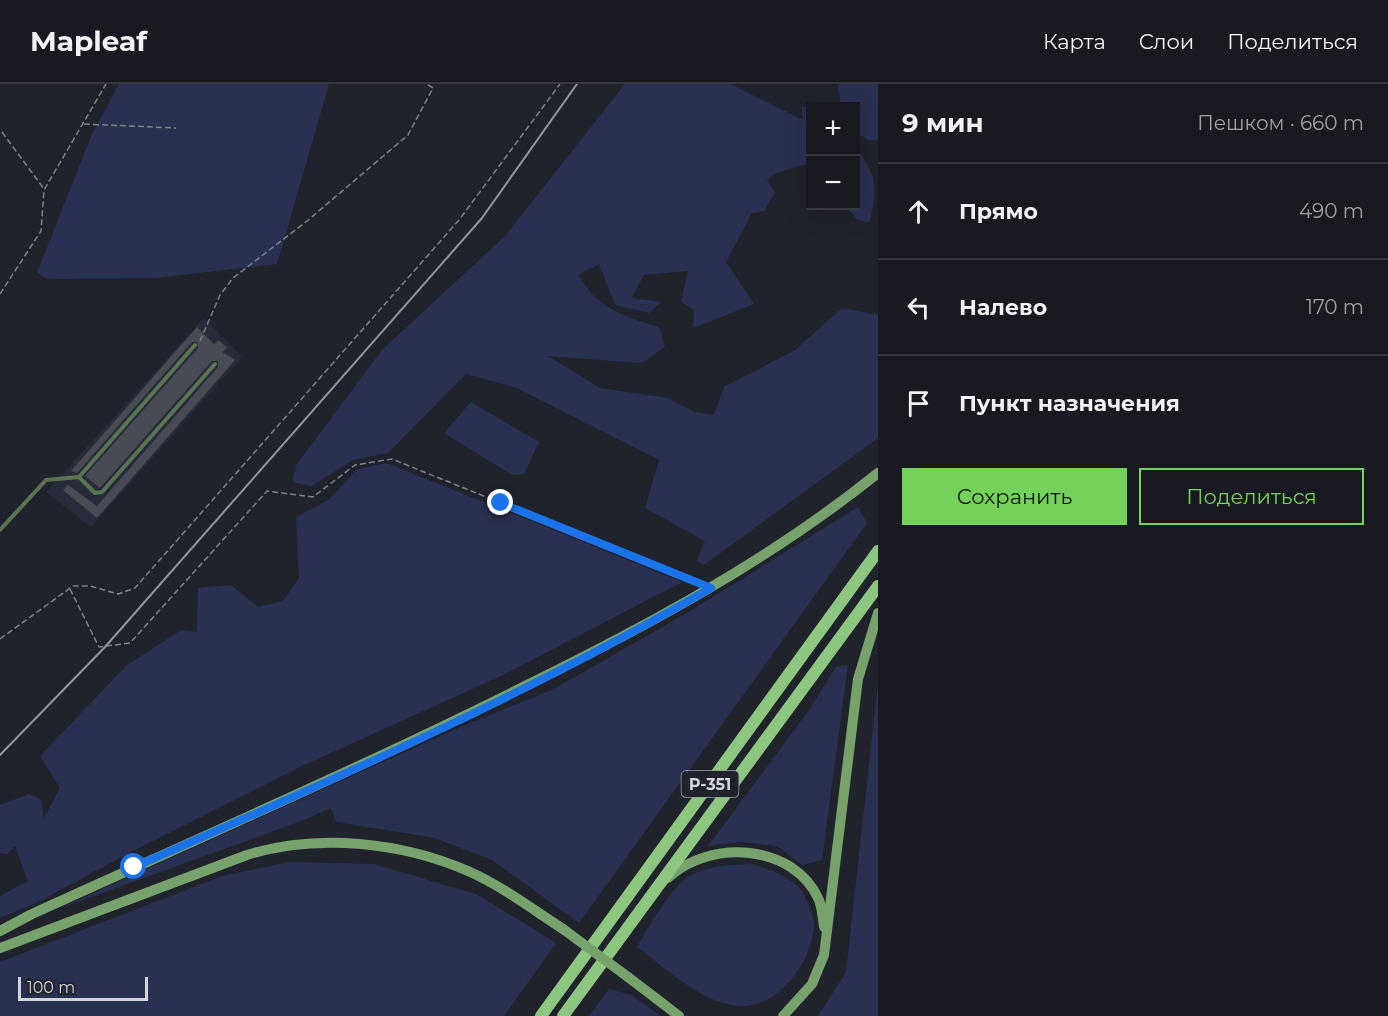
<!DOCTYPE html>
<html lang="ru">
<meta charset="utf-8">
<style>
body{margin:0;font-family:Montserrat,sans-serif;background:#26272e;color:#f1f3f6}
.controls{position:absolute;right:18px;top:18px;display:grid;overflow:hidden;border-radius:0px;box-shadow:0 6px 24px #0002}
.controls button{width:54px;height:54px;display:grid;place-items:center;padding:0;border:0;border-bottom:2px solid #37383f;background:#191a21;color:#f1f3f6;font:30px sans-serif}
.scale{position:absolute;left:18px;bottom:15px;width:130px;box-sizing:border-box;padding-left:6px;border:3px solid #d3d5da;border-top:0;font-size:16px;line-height:21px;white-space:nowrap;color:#d3d5da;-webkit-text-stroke:4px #21232c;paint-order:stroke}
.stop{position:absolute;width:18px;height:18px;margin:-14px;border:4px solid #1a73e8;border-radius:50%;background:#fff}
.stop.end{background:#1a73e8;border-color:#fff;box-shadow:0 2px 6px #0008}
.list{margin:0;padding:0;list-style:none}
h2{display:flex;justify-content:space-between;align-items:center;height:78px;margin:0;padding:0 24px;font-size:26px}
h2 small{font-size:20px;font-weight:400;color:#9fa1a5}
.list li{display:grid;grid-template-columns:39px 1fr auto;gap:18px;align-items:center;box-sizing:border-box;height:96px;padding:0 24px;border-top:2px solid #37383f}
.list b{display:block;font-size:22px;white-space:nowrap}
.list em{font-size:20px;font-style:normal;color:#9fa1a5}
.actions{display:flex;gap:12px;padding:18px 24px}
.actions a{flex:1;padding:14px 0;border:2px solid #74d25b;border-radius:0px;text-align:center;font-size:21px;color:#74d25b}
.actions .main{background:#74d25b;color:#111}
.icon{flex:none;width:33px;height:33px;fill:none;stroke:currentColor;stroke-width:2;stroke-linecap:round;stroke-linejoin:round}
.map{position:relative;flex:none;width:878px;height:932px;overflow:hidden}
header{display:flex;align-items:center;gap:36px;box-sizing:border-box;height:84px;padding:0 30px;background:#191a21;border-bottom:2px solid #37383f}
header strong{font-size:28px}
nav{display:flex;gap:33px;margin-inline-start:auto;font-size:21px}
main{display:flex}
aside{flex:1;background:#191a21}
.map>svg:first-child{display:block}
.built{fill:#282c3a}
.green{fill:#2a3052}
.building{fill:#494b54}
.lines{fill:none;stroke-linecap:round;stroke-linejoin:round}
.path{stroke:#7e8087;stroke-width:1.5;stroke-dasharray:6 3;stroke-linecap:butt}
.lane{stroke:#597453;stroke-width:4}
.secondary{stroke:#77a26c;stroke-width:10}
.primary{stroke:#8dc67f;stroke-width:12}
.rail{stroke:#94969d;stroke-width:2}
.secondary-bridge{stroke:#77a26c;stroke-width:10}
.route{stroke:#1a73e8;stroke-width:8}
.labels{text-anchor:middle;stroke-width:4.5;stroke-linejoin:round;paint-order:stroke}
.shield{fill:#21232c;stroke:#9ea0a6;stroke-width:1.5}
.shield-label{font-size:16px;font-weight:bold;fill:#d3d5da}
</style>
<header>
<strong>Mapleaf</strong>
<nav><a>Карта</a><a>Слои</a><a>Поделиться</a></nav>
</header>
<main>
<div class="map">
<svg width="878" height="932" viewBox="0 0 878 932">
<rect width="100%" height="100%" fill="#21232c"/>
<!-- built -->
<polygon class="built" points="204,234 242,273 91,443 46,408"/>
<!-- green -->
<g class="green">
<polygon points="119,0 329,0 277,180 155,194 48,195 37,189 92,50"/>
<path d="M625,0H730L803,36L802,23L817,22H810V82L809,79L776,89L767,96L775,108L764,127L752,129L726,178L754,220L693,244L694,226L681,218L688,187L644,191L631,214L661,218L649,229L615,221L599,180L578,191C599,225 621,231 659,243L665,263L642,279L548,272L600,304L668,314L694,328L714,331L724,303L795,266L842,224L878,231V354L704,481L697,477L705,457L645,424L659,376L517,304L466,290L388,369L353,376L312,402L292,398L297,380L382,266L505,152Z"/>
<polygon points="838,0 878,0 878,56 869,56 860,51 856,40 856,22 841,22"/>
<path d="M856,64C878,94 877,101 870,138L859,137L845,122H856Z"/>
<polygon points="471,318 539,358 524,390 512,391 444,349"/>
<polygon points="387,379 682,498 503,591 300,683 127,770 36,819 0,834 0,812 28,797 15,762 7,770 0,769 0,721 29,710 41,716 44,734 60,704 40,672 126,582 181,546 197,548 198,504 231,501 258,523 283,517 299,494 296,433 330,415 357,385"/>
<polygon points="858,423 867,439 579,839 492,776 435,754 336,738 331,724 299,738 58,825 465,641 554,605 687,529"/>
<polygon points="848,581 822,776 802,781 777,762 741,758 708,762 807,629 836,583"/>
<polygon points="878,600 878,932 818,932 846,888"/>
<polygon points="289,778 374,780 476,810 556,859 504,932 0,932 0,878 222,792"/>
<path d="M753,780C767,785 791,792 801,806C806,813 816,836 814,844C810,880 778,925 738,922C701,919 666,884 637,863C648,844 671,803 689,792C708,781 732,781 753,780Z"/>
<polygon points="609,905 631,911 661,932 589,932"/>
</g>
<!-- building -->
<polygon class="building" points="197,243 214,260 219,256 227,264 222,268 235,276 97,434 63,406 68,401 97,422 218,283 218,277 212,277 100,404 85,392 198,264 197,258 192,258 77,389 71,387"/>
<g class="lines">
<!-- path -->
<g class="path">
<polyline points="84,40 176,44"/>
<polyline points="2,48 44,105"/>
<polyline points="0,210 41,147 44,106 106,0"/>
<polyline points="200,257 220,211 233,194 307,137 408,51 433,4 427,0"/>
<polyline points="70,505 99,563 130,559 267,407 313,413 355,381 392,375 699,499"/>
<polyline points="0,555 73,502 90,502 118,510 135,504 459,136 560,0"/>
</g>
<!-- lane -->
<g class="lane">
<polyline points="79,393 95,409 102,408 215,280"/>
<polyline points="0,446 46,396 79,393 195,261"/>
</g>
<!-- secondary -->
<g class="secondary">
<path d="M668,794C709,755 794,759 819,816C822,824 823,835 824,843"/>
<path d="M0,847L32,830C197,755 363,683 525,602C649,541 770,476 878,389"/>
<path d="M0,864L247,771C317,749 401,758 468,787C502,802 532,825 563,845"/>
<polyline points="628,893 679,932"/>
<polyline points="783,932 812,900 824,871 858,595 878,529"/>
</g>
<!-- primary -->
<g class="primary">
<polyline points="541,932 878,467"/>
<polyline points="563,932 878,502"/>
</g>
<!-- rail -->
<polyline class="rail" points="0,671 105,563 482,134 577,0"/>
<!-- secondary-bridge -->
<polyline class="secondary-bridge" points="563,845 628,893"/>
</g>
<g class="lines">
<!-- route -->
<path class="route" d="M134,783C329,698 527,611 711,504L501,419"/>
</g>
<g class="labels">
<!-- shield labels -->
<rect class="shield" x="681.5" y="687" width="57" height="26" rx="4.5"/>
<g class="shield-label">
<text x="710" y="706">Р-351</text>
</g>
</g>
</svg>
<div class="controls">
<button>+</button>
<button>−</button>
</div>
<div class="scale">100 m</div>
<div class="stop" style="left:134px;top:783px"></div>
<div class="stop end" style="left:501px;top:419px"></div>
</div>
<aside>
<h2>9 мин<small>Пешком · 660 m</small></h2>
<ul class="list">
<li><svg class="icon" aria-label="ahead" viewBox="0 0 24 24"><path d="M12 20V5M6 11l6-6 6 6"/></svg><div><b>Прямо</b></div><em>490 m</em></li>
<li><svg class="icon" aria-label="left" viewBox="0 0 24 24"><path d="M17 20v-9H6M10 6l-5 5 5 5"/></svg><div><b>Налево</b></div><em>170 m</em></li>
<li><svg class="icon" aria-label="arrive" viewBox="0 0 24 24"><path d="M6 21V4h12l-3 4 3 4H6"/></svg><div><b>Пункт назначения</b></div></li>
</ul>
<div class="actions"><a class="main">Сохранить</a><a>Поделиться</a></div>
</aside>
</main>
